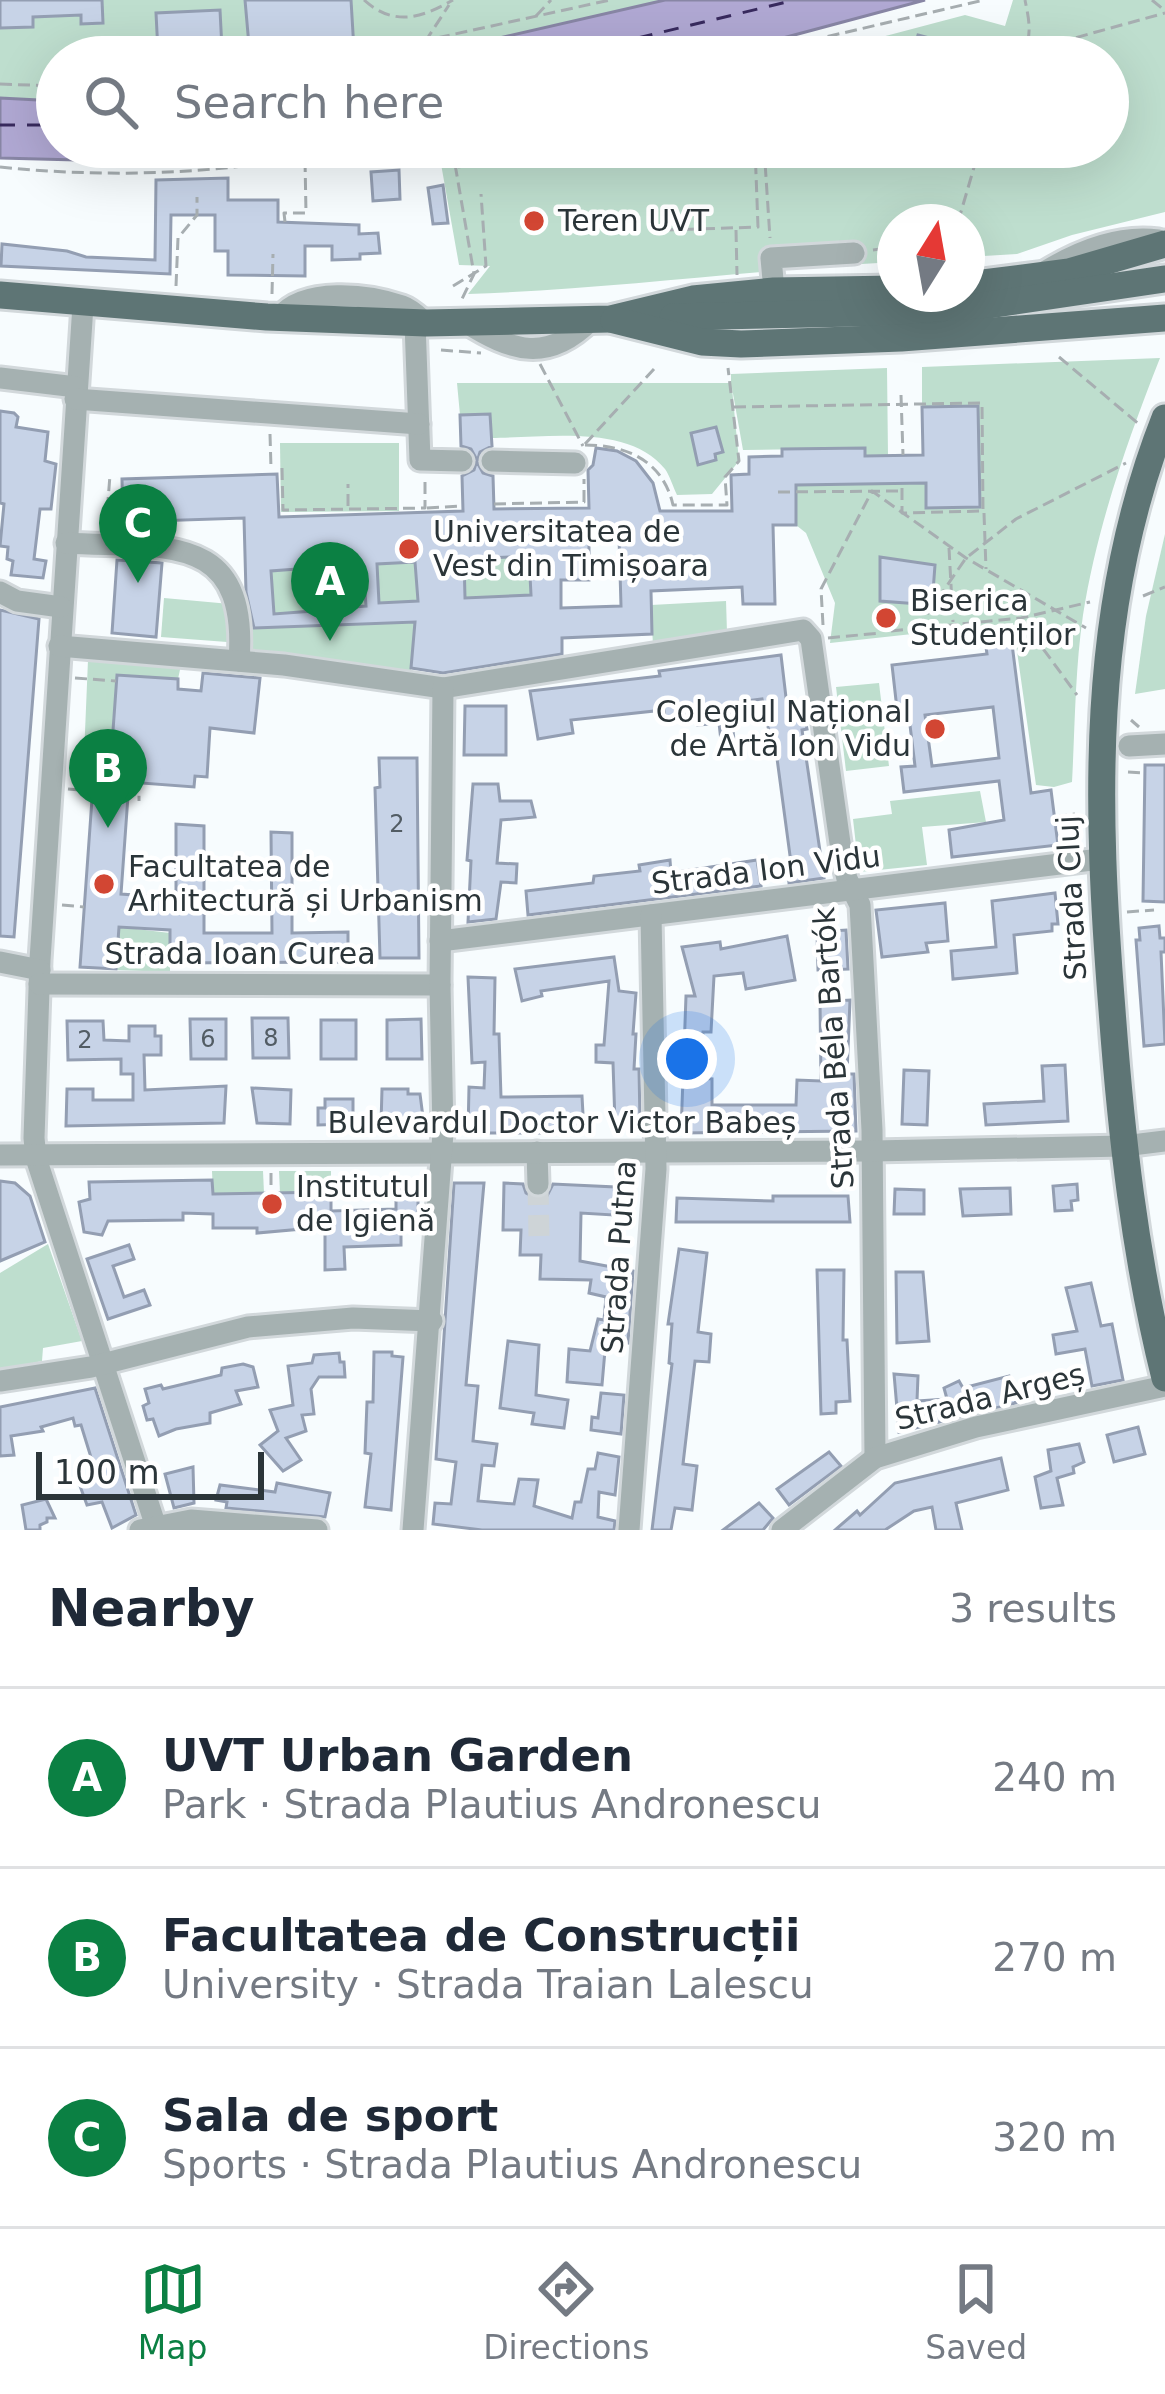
<!DOCTYPE html>
<meta charset="utf-8">
<style>
body{margin:0;font-family:"DejaVu Sans",sans-serif;background:#f2f2f3;color:#1f2937}
.compass{position:absolute;left:877px;top:204px;width:108px;height:108px;border-radius:50%;background:#fff;box-shadow:0 12px 48px #0002;rotate:11deg}
.scale{position:absolute;left:36px;bottom:30px;width:228px;box-sizing:border-box;padding-left:12px;border:6px solid #2b3539;border-top:0;font-size:33px;line-height:42px;white-space:nowrap;color:#2b3539;-webkit-text-stroke:9px #fff;paint-order:stroke}
.you{position:absolute;left:687px;top:1059px;width:42px;height:42px;margin:-30px;border:9px solid #fff;border-radius:50%;background:#1a73e8;box-shadow:0 0 0 18px #1a73e833}
.badge{display:grid;place-items:center;width:78px;height:78px;border-radius:50%;background:#0b8043;color:#fff;font-size:39px;font-weight:700}
.pin{position:absolute;translate:-50% -99px;filter:drop-shadow(0 3px 6px #0008)}
.pin::after{content:'';position:absolute;top:63px;width:42px;height:36px;background:inherit;clip-path:polygon(0 0,100% 0,50% 100%)}
.list{margin:0;padding:0;list-style:none}
h2{display:flex;justify-content:space-between;align-items:center;height:156px;margin:0;padding:0 48px;font-size:51px}
h2 small{font-size:39px;font-weight:400;color:#747a83}
.list li{display:grid;grid-template-columns:78px 1fr auto;gap:36px;align-items:center;box-sizing:border-box;height:180px;padding:0 48px;border-top:3px solid #e0e1e3}
.list b{display:block;font-size:45px;white-space:nowrap}
.list p{margin:0;font-size:39px;white-space:nowrap;color:#747a83}
.list em{font-size:39px;font-style:normal;color:#747a83}
.icon{flex:none;width:66px;height:66px;fill:none;stroke:currentColor;stroke-width:2;stroke-linecap:round;stroke-linejoin:round}
.map{position:relative;flex:none;width:1165px;height:1530px;overflow:hidden}
.search{position:absolute;background:#fff;box-shadow:0 12px 48px #0002;left:36px;right:36px;top:36px;height:132px;display:flex;align-items:center;gap:30px;box-sizing:border-box;padding:0 42px;border-radius:66px;color:#747a83;font-size:45px}
.sheet{height:696px;background:#fff}
nav{display:flex;justify-content:space-around;align-items:center;box-sizing:border-box;height:168px;border-top:3px solid #e0e1e3;background:#fff;font-size:33px;color:#747a83}
nav a{display:grid;justify-items:center;gap:6px}
nav .on{color:#0b8043}
.map>svg:first-child{display:block}
.green{fill:#bedece}
.water{fill:#b0a8d3;stroke:#8886a5;stroke-width:3}
.lines{fill:none;stroke-linecap:round;stroke-linejoin:round}
.ferry{stroke:#382a5e;stroke-width:3;stroke-dasharray:15 12;stroke-linecap:butt}
.building{fill:#c7d3e7;stroke:#939eb2;stroke-width:3;fill-rule:evenodd}
.minor-tunnel{stroke:#ced4d7;stroke-width:21;stroke-dasharray:21 10;stroke-linecap:butt}
.minor-casing{stroke:#d2d8db;stroke-width:27}
.major-casing{stroke:#d2d8db;stroke-width:33}
.path{stroke:#a7aeb1;stroke-width:3;stroke-dasharray:12 6;stroke-linecap:butt}
.minor{stroke:#a5b1b1;stroke-width:21}
.major{stroke:#5e7575;stroke-width:27}
.poi-dot{fill:#d24633;stroke:#fff;stroke-width:4.5}
.labels{text-anchor:middle;stroke-width:9;stroke-linejoin:round;paint-order:stroke}
.number-label{font-size:24px;fill:#525c64}
.poi-label{font-size:30px;fill:#2b3539;stroke:#fff;text-anchor:start}
.street-label{font-size:30px;fill:#2b3539;stroke:#fff}
</style>
<div class="map">
<svg width="1165" height="1530" viewBox="0 0 1165 1530">
<rect width="100%" height="100%" fill="#f7fcfe"/>
<!-- green -->
<g class="green">
<polygon points="0,0 665,0 416,57 57,57 57,101 0,98"/>
<path d="M1013,0H1165V212L1072,235L1017,254L967,257V222H895V262C752,270 611,289 468,294L490,266L459,265L438,147H1108V57H806L965,15L1005,26Z"/>
<path d="M1160,358C1127,442 1097,526 1083,615C1075,670 1075,727 1072,782L1054,787L1036,785L1013,623L830,643L835,603L806,533L796,525V499L777,486L926,483L927,508L979,507L978,406L922,407V367Z"/>
<path d="M887,368L888,456H865L864,448L743,450L732,388L739,461L712,494L677,495C673,487 670,476 665,469C629,423 542,438 491,438L490,414L460,415L457,383H731V374Z"/>
<polygon points="280,443 399,443 399,511 281,512"/>
<polygon points="1165,534 1165,689 1135,694 1146,616"/>
<polygon points="529,556 531,595 465,598 464,559"/>
<polygon points="415,562 418,601 379,603 377,564"/>
<polygon points="363,565 366,606 326,609 324,567"/>
<polygon points="310,568 313,611 274,614 271,571"/>
<polygon points="164,598 230,604 227,642 161,637"/>
<polygon points="726,601 727,633 653,646 651,605"/>
<polygon points="415,622 410,680 245,654 248,628"/>
<polygon points="88,660 181,665 178,679 117,675 110,782 83,780"/>
<polygon points="879,683 889,766 846,771 836,687"/>
<polygon points="980,791 986,822 922,827 927,865 859,872 853,819 892,814 890,801"/>
<polygon points="119,927 170,933 170,972 116,970"/>
<polygon points="212,1171 263,1171 264,1193 213,1194"/>
<polygon points="279,1171 331,1171 331,1192 280,1193"/>
<polygon points="48,1244 82,1341 43,1348 42,1361 0,1370 0,1273"/>
</g>
<!-- water -->
<g class="water">
<polygon points="665,0 925,0 712,57 416,57"/>
<polygon points="0,98 57,101 57,147 305,147 154,162 0,158"/>
</g>
<g class="lines">
<!-- ferry -->
<g class="ferry">
<polyline points="559,57 795,0"/>
<polyline points="0,125 57,125"/>
</g>
</g>
<!-- building -->
<g class="building">
<polygon points="0,0 102,0 103,23 81,24 81,15 33,17 33,27 0,28"/>
<polygon points="245,0 351,0 354,50 250,57"/>
<polygon points="220,10 222,49 158,52 156,13"/>
<polygon points="918,35 956,45 953,57 912,57"/>
<polygon points="399,170 400,199 373,201 371,172"/>
<polygon points="228,178 228,200 278,200 278,222 359,225 359,234 378,233 380,253 360,254 360,259 332,260 332,246 305,246 305,276 228,275 228,251 215,251 215,215 171,215 170,274 1,266 2,244 67,251 86,257 155,260 156,180"/>
<polygon points="443,185 448,223 433,224 428,188"/>
<path d="M978,406L980,507L926,508V483L796,485V525H773L775,604H743L742,587L651,591L652,634L562,638V654L443,673L411,668L415,622L254,628L246,592L244,518L123,522L122,479L277,474L279,517L463,511L462,476L474,470L477,460L471,449L461,446L460,415L490,414L492,446L480,452L477,462L483,473L493,476L494,509L589,508L588,470L593,465L596,448L617,451L636,461L653,483L660,511H732L731,475L749,474V457L782,456V449L865,448V456L923,455L922,407ZM589,537H619L621,606L561,608V580H589ZM529,556L531,595L465,598L464,559ZM415,562L418,601L379,603L377,564ZM363,565L366,606L326,609L324,567ZM310,568L313,611L274,614L271,571Z"/>
<polygon points="0,411 14,413 18,417 16,427 48,432 45,461 56,464 51,509 40,509 34,559 46,561 43,578 11,575 13,561 7,559 8,547 0,546 4,504 0,503"/>
<polygon points="716,427 723,452 715,454 716,460 698,465 691,433"/>
<polygon points="880,557 935,565 932,605 880,601"/>
<polygon points="117,560 162,563 156,637 112,633"/>
<polygon points="0,610 39,619 14,937 0,936"/>
<path d="M1012,644L1031,793L1051,790L1058,845L952,857L949,830L1004,820L999,781L904,792L901,767L915,766L909,717L898,718L892,665L987,654L986,647ZM993,707L999,758L932,766L925,715Z"/>
<polygon points="781,655 787,706 795,704 797,711 803,710 807,729 802,730 824,878 789,883 787,863 791,863 774,736 770,736 762,699 730,703 734,740 721,741 719,723 698,725 698,715 665,719 664,710 571,720 573,733 538,739 530,691 660,676 659,671"/>
<polygon points="203,673 260,678 254,733 210,728 207,777 195,776 194,787 129,782 121,894 176,898 176,824 204,826 204,933 272,933 271,832 292,833 292,933 348,932 348,962 170,963 170,930 119,927 116,969 80,967 92,799 108,800 117,675 178,679 178,689 201,691"/>
<polygon points="465,706 506,706 506,755 464,755"/>
<polygon points="379,758 417,758 419,958 380,958 375,788 380,787"/>
<polygon points="1145,765 1165,765 1165,902 1143,901"/>
<polygon points="473,784 498,784 500,801 531,801 535,817 501,820 497,863 517,864 516,883 501,882 496,919 468,922 471,861 467,860"/>
<polygon points="670,860 671,873 757,860 761,886 528,915 526,891 593,883 594,876 640,871 639,865"/>
<polygon points="1055,893 1058,924 1052,924 1052,931 1014,935 1017,973 953,979 951,951 996,947 992,901"/>
<polygon points="945,903 948,941 926,943 928,952 882,957 876,910"/>
<polygon points="1159,926 1160,938 1165,938 1165,952 1161,952 1165,1044 1144,1046 1136,940 1140,940 1139,928"/>
<polygon points="846,930 848,969 818,970 817,932"/>
<polygon points="787,936 795,980 746,989 743,973 714,976 711,1032 703,1032 700,1078 712,1079 712,1105 796,1105 797,1080 821,1081 820,1002 850,1000 847,1074 854,1074 856,1131 681,1133 686,996 695,996 682,947 720,942 721,949"/>
<polygon points="614,957 619,991 636,993 633,1034 636,1034 634,1069 639,1069 640,1122 615,1123 613,1063 596,1062 596,1045 604,1045 609,981 541,991 542,996 522,1001 515,969"/>
<polygon points="468,977 495,978 494,1034 499,1034 501,1097 582,1096 584,1133 468,1133 469,1087 484,1088 485,1062 472,1063"/>
<polygon points="252,1018 288,1018 289,1058 253,1058"/>
<polygon points="190,1019 226,1019 226,1059 191,1059"/>
<polygon points="421,1019 422,1059 387,1059 387,1020"/>
<rect x="321" y="1020" width="35" height="39"/>
<polygon points="67,1021 103,1021 104,1040 129,1041 129,1026 155,1026 155,1036 161,1036 161,1055 144,1055 145,1090 226,1086 224,1123 66,1126 67,1089 93,1089 93,1100 133,1100 133,1074 121,1074 121,1059 68,1060"/>
<polygon points="1065,1065 1068,1121 986,1125 984,1104 1044,1101 1042,1066"/>
<polygon points="904,1070 929,1071 927,1125 902,1124"/>
<polygon points="252,1088 291,1090 290,1124 257,1123"/>
<polygon points="382,1089 408,1089 408,1094 420,1094 424,1125 381,1124"/>
<polygon points="325,1099 353,1099 353,1124 318,1125 318,1108 325,1108"/>
<polygon points="212,1180 213,1194 331,1192 331,1211 396,1209 396,1190 418,1189 418,1215 401,1217 401,1245 344,1247 345,1269 325,1270 325,1227 257,1233 257,1228 213,1228 213,1214 183,1213 183,1220 108,1221 102,1235 84,1232 79,1202 90,1199 89,1182"/>
<polygon points="0,1181 15,1183 30,1196 45,1242 0,1261"/>
<polygon points="454,1183 484,1183 466,1385 478,1386 473,1441 497,1444 494,1466 482,1465 478,1501 514,1504 519,1479 538,1480 534,1506 572,1518 575,1502 581,1502 588,1469 595,1469 598,1453 619,1457 615,1495 599,1492 598,1517 615,1521 614,1530 482,1530 433,1524 435,1503 451,1504 456,1462 436,1459"/>
<polygon points="504,1183 523,1184 526,1193 537,1199 547,1196 553,1184 615,1187 613,1215 581,1213 580,1261 633,1271 628,1343 606,1339 602,1385 567,1382 569,1349 590,1351 598,1319 604,1320 606,1297 589,1293 591,1280 540,1279 541,1255 520,1255 521,1230 503,1230"/>
<polygon points="1077,1184 1078,1200 1071,1201 1072,1210 1055,1211 1053,1186"/>
<polygon points="1010,1188 1011,1214 963,1216 960,1189"/>
<polygon points="895,1189 924,1190 924,1214 894,1214"/>
<polygon points="773,1196 848,1196 850,1222 676,1222 677,1198 773,1201"/>
<polygon points="129,1245 134,1259 113,1266 124,1297 144,1290 150,1305 108,1319 87,1259"/>
<polygon points="679,1249 707,1253 698,1332 711,1334 709,1362 695,1361 683,1464 697,1466 692,1510 675,1508 671,1530 652,1530 672,1364 669,1363 672,1324 668,1324"/>
<polygon points="817,1270 844,1270 843,1340 847,1340 850,1401 836,1402 836,1413 821,1414"/>
<polygon points="896,1272 923,1272 929,1341 897,1343"/>
<polygon points="1091,1283 1101,1326 1112,1324 1123,1380 1092,1386 1085,1349 1056,1354 1053,1335 1077,1331 1066,1288"/>
<polygon points="508,1341 539,1345 536,1395 568,1400 564,1428 532,1424 534,1413 500,1408"/>
<polygon points="374,1352 392,1352 392,1356 403,1357 391,1510 365,1507 371,1454 365,1453 367,1402 373,1402"/>
<polygon points="339,1353 340,1362 344,1362 345,1377 319,1377 311,1389 314,1414 302,1415 306,1431 286,1438 301,1460 283,1471 260,1445 278,1431 270,1410 293,1405 288,1366 312,1363 314,1355"/>
<polygon points="243,1364 253,1367 258,1387 236,1391 241,1404 210,1413 210,1423 176,1429 159,1436 153,1419 147,1420 143,1406 149,1403 145,1389 161,1385 163,1389 221,1375 222,1368"/>
<polygon points="894,1374 918,1376 917,1401 947,1399 944,1388 959,1381 963,1388 1009,1376 1016,1403 899,1432"/>
<polygon points="95,1388 136,1515 112,1528 102,1502 87,1505 80,1486 98,1480 81,1425 75,1426 73,1418 41,1427 43,1431 11,1436 14,1455 0,1456 0,1407"/>
<polygon points="601,1393 624,1395 621,1434 591,1430 592,1417 598,1418"/>
<polygon points="1138,1427 1145,1454 1114,1462 1107,1435"/>
<polygon points="1079,1444 1084,1462 1073,1467 1074,1473 1057,1478 1063,1505 1041,1508 1035,1477 1051,1471 1048,1450"/>
<polygon points="829,1452 841,1466 789,1505 777,1489"/>
<polygon points="1001,1458 1008,1490 956,1503 962,1530 936,1530 932,1507 914,1511 885,1530 835,1530 857,1511 860,1515 895,1483"/>
<polygon points="193,1467 194,1503 174,1508 165,1474"/>
<polygon points="277,1483 330,1493 325,1517 226,1508 227,1502 216,1500 220,1485 275,1492"/>
<polygon points="46,1499 55,1518 47,1518 47,1522 40,1525 40,1530 26,1530 22,1505"/>
<polygon points="759,1503 773,1518 763,1530 723,1530"/>
</g>
<g class="lines">
<!-- minor-tunnel -->
<polyline class="minor-tunnel" points="538,1184 539,1237"/>
<defs>
<g id="minor">
<path d="M1046,271C1079,251 1120,235 1158,240"/>
<polyline points="774,291 771,258 854,253"/>
<polyline points="83,305 40,960 34,1138 36,1158 157,1530"/>
<path d="M280,317C304,287 368,294 402,306C411,309 419,317 426,323"/>
<path d="M465,322C512,352 548,363 591,320"/>
<polyline points="415,323 420,460 462,461"/>
<polyline points="0,378 76,387"/>
<polyline points="75,399 419,424"/>
<polyline points="492,461 575,463"/>
<path d="M66,543C161,549 249,529 239,661"/>
<polyline points="0,592 17,601 61,607"/>
<polyline points="59,646 284,665 443,688 803,630 811,639 842,857 847,879 860,905 872,1130 875,1458"/>
<polyline points="1129,746 1165,744"/>
<polyline points="440,941 1100,859"/>
<polyline points="0,962 40,970"/>
<polyline points="39,984 440,985"/>
<polyline points="537,1152 538,1184"/>
<polyline points="0,1155 873,1151 1124,1146 1165,1141"/>
<polyline points="0,1381 91,1367 248,1327 353,1318 432,1321"/>
<polyline points="140,1530 191,1520 317,1530"/>
<polyline points="413,1530 443,1133 440,985 443,688"/>
<polyline points="629,1530 656,1169 651,915"/>
<polyline points="782,1530 875,1458 976,1427 1165,1386"/>
</g>
<g id="major">
<polyline points="967,285 1069,272 1165,244"/>
<polyline points="0,295 267,317 426,323 610,319 693,299 774,291 895,289"/>
<polyline points="673,317 948,311 1164,279"/>
<polyline points="614,320 702,342 741,344 901,338 1165,318"/>
<path d="M1165,418C1089,610 1096,809 1112,1010C1121,1133 1135,1258 1165,1378"/>
</g>
</defs>
<!-- minor casing -->
<use href="#minor" class="minor-casing"/>
<!-- major casing -->
<use href="#major" class="major-casing"/>
<!-- path -->
<g class="path">
<path d="M364,0C394,27 422,18 453,0"/>
<polyline points="1152,0 1164,10"/>
<polyline points="536,16 551,0"/>
<polyline points="425,42 449,5"/>
<polyline points="1024,52 1165,13"/>
<polyline points="350,57 610,0"/>
<polyline points="740,57 984,0"/>
<path d="M1019,57C1034,40 1029,20 1025,0"/>
<polyline points="0,84 57,86"/>
<polyline points="452,147 474,274 462,299"/>
<polyline points="764,147 770,238"/>
<path d="M0,167C116,179 238,174 352,147"/>
<polyline points="458,167 475,164 473,147"/>
<polyline points="285,222 284,213 306,213 305,160"/>
<polyline points="958,222 980,147"/>
<polyline points="667,230 758,227 755,147"/>
<polyline points="736,230 737,275"/>
<polyline points="873,250 895,247"/>
<polyline points="176,286 178,238 197,215 197,197"/>
<polyline points="453,286 486,266 481,194"/>
<polyline points="272,294 273,254"/>
<polyline points="441,350 481,353"/>
<polyline points="1059,357 1140,425"/>
<polyline points="540,364 583,446"/>
<polyline points="901,395 903,455"/>
<polyline points="734,407 982,403 983,511 902,513 902,483"/>
<polyline points="270,434 271,468"/>
<polyline points="585,444 654,369"/>
<path d="M585,445C627,445 663,461 673,505H727L725,477L739,461L728,368"/>
<polyline points="282,468 283,510 425,508 425,478"/>
<polyline points="778,492 900,491"/>
<polyline points="494,504 584,502 584,479"/>
<polyline points="348,506 348,484"/>
<polyline points="427,508 463,506"/>
<polyline points="984,513 986,569"/>
<polyline points="106,527 110,475"/>
<polyline points="949,548 953,622"/>
<polyline points="1143,596 1165,587"/>
<polyline points="1022,620 1077,695"/>
<polyline points="823,625 821,589 872,491 966,558 1086,628"/>
<polyline points="917,629 966,558 1016,519 1126,463"/>
<polyline points="891,631 1021,618 1090,602"/>
<polyline points="828,638 880,633"/>
<polyline points="75,678 116,681"/>
<polyline points="1131,720 1139,727"/>
<polyline points="1128,772 1145,773"/>
<polyline points="68,789 139,795 139,801"/>
<polyline points="1055,817 1075,814"/>
<polyline points="62,905 84,907"/>
<polyline points="1127,912 1154,910"/>
<polyline points="271,1173 271,1193"/>
</g>
<!-- minor -->
<use href="#minor" class="minor"/>
<!-- major -->
<use href="#major" class="major"/>
</g>
<!-- markers -->
<g class="poi-dot">
<circle cx="534" cy="221" r="12"/>
<circle cx="409" cy="549" r="12"/>
<circle cx="886" cy="618" r="12"/>
<circle cx="935" cy="729" r="12"/>
<circle cx="104" cy="884" r="12"/>
<circle cx="272" cy="1204" r="12"/>
</g>
<g class="labels">
<!-- number labels -->
<g class="number-label">
<text x="397" y="832">2</text>
<text x="271" y="1046">8</text>
<text x="208" y="1047">6</text>
<text x="85" y="1048">2</text>
</g>
<!-- poi labels -->
<g class="poi-label">
<text x="558" y="231">Teren UVT</text>
<text x="433" y="542">Universitatea de<tspan x="433" dy="34">Vest din Timișoara</tspan></text>
<text x="910" y="611">Biserica<tspan x="910" dy="34">Studenților</tspan></text>
<text x="911" y="722" text-anchor="end">Colegiul Național<tspan x="911" dy="34">de Artă Ion Vidu</tspan></text>
<text x="128" y="877">Facultatea de<tspan x="128" dy="34">Arhitectură și Urbanism</tspan></text>
<text x="296" y="1197">Institutul<tspan x="296" dy="34">de Igienă</tspan></text>
</g>
<!-- street labels -->
<g class="street-label">
<text transform="translate(766 870) rotate(-7)" y="10">Strada Ion Vidu</text>
<text transform="translate(1072 898) rotate(-93)" y="10">Strada Cluj</text>
<text x="240" y="964">Strada Ioan Curea</text>
<text transform="translate(834 1048) rotate(-94)" y="10">Strada Béla Bartók</text>
<text x="562" y="1133">Bulevardul Doctor Victor Babeș</text>
<text transform="translate(619 1257) rotate(-86)" y="10">Strada Putna</text>
<text transform="translate(990 1397) rotate(-14)" y="10">Strada Argeș</text>
</g>
</g>
</svg>
<svg class="compass" viewBox="-18 -18 36 36"><path d="M0-13l5 13h-10z" fill="#e53935"/><path d="M0 13l5-13h-10z" fill="#747a83"/></svg>
<div class="scale">100 m</div>
<div class="you"></div>
<div class="pin badge" style="left:330px;top:641px">A</div>
<div class="pin badge" style="left:108px;top:828px">B</div>
<div class="pin badge" style="left:138px;top:583px">C</div>
<div class="search"><svg class="icon" aria-label="search" viewBox="0 0 24 24"><circle cx="10" cy="10" r="6"/><path d="M15 15l6 6"/></svg>Search here</div>
</div>
<section class="sheet">
<h2>Nearby<small>3 results</small></h2>
<ul class="list">
<li><span class="badge">A</span><div><b>UVT Urban Garden</b><p>Park · Strada Plautius Andronescu</p></div><em>240 m</em></li>
<li><span class="badge">B</span><div><b>Facultatea de Construcții</b><p>University · Strada Traian Lalescu</p></div><em>270 m</em></li>
<li><span class="badge">C</span><div><b>Sala de sport</b><p>Sports · Strada Plautius Andronescu</p></div><em>320 m</em></li>
</ul>
</section>
<nav>
<a class="on"><svg class="icon" aria-label="map" viewBox="0 0 24 24"><path d="M3 6l6-2 6 2 6-2v14l-6 2-6-2-6 2zM9 4v14M15 6v14"/></svg>Map</a>
<a><svg class="icon" aria-label="directions" viewBox="0 0 24 24"><path d="M12 3l9 9-9 9-9-9zM9 14v-3h6M13 9l2 2-2 2"/></svg>Directions</a>
<a><svg class="icon" aria-label="saved" viewBox="0 0 24 24"><path d="M7 4h10v16l-5-4-5 4z"/></svg>Saved</a>
</nav>
